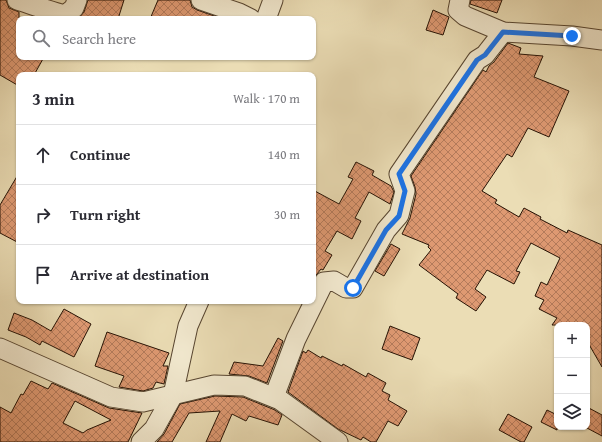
<!DOCTYPE html>
<meta charset="utf-8">
<style>
body{margin:0;font-family:"Gentium Book Plus",serif;background:#f7f7f7;color:#2b2b33}
.controls{position:absolute;right:12px;bottom:12px;display:grid;overflow:hidden;border-radius:8px;box-shadow:0 1px 3px #0004}
.controls button{width:36px;height:36px;display:grid;place-items:center;padding:0;border:0;border-bottom:1px solid #e1e1e2;background:#fff;color:#2b2b33;font:20px sans-serif}
.stop{position:absolute;width:12px;height:12px;margin:-9px;border:3px solid #1a73e8;border-radius:50%;background:#fff}
.stop.end{background:#1a73e8;border-color:#fff;box-shadow:0 1px 4px #0008}
.list{margin:0;padding:0;list-style:none}
h2{display:flex;justify-content:space-between;align-items:center;height:52px;margin:0;padding:0 16px;font-size:17px}
h2 small{font-size:13px;font-weight:400;color:#7c7c81}
.list li{display:grid;grid-template-columns:26px 1fr auto;gap:12px;align-items:center;box-sizing:border-box;height:60px;padding:0 16px;border-top:1px solid #e1e1e2}
.list b{display:block;font-size:15px;white-space:nowrap}
.list em{font-size:13px;font-style:normal;color:#7c7c81}
.icon{flex:none;width:22px;height:22px;fill:none;stroke:currentColor;stroke-width:2;stroke-linecap:round;stroke-linejoin:round}
.map{position:relative;flex:none;width:602px;height:442px;overflow:hidden}
.search{position:absolute;background:#fff;box-shadow:0 1px 3px #0004;left:16px;top:16px;width:300px;height:44px;display:flex;align-items:center;gap:10px;box-sizing:border-box;padding:0 14px;border-radius:8px;color:#7c7c81;font-size:15px}
.panel{position:absolute;background:#fff;box-shadow:0 1px 3px #0004;left:16px;top:72px;width:300px;height:232px;border-radius:8px}
.map>svg:first-child{display:block}
.building{fill:url(#building-cross-hatch);stroke:#261204;fill-rule:evenodd}
.lines{fill:none;stroke-linecap:round;stroke-linejoin:round}
.minor-casing{stroke:#574530;stroke-width:21}
.minor{stroke:#f2e9cf;stroke-width:19}
.route{stroke:#1a73e8;stroke-width:5}
</style>
<div class="map">
<svg width="602" height="442" viewBox="0 0 602 442">
<defs>
<pattern id="building-cross-hatch" width="8" height="8" patternUnits="userSpaceOnUse"><rect width="8" height="8" fill="#de9972"/><path d="M0 0l8 8M0 8l8-8" fill="none" stroke="#b47b5b"/></pattern>
</defs>
<rect width="100%" height="100%" fill="#ebddb5"/>
<filter id="stains"><feTurbulence type="fractalNoise" baseFrequency=".005" numOctaves="4"/><feColorMatrix values="0 0 0 0 .2 0 0 0 0 .09 0 0 0 0 .02 0 0 0 .5 -.17"/></filter>
<radialGradient id="worn" r=".72"><stop offset=".6" stop-color="#630" stop-opacity="0"/><stop offset="1" stop-color="#630" stop-opacity=".3"/></radialGradient>
<!-- building -->
<g class="building">
<polygon points="0,0 6,0 9,8 19,12 19,57 44,57 34,75 19,75 19,86 0,75"/>
<polygon points="88,0 124,0 118,19 78,19 84,12"/>
<polygon points="158,0 190,0 192,7 197,10 223,19 150,19"/>
<polygon points="471,0 502,0 497,13 470,4"/>
<polygon points="433,10 449,17 443,35 426,30"/>
<polygon points="508,43 521,48 519,54 543,56 534,77 569,91 549,137 528,128 512,157 507,154 482,191 497,200 495,203 519,217 524,208 541,217 540,219 567,233 568,230 602,245 602,367 587,341 587,325 552,325 557,318 539,309 544,300 535,296 541,282 547,285 560,258 531,243 516,271 520,272 514,284 487,270 475,289 486,297 476,311 456,298 458,294 419,265 431,250 428,247 429,245 402,234 410,218 416,194 415,187 411,176 483,70 486,72 489,66 494,62"/>
<polygon points="356,162 374,171 372,175 391,186 394,192 390,204 369,192 355,218 361,221 352,239 337,231 325,251 332,255 323,270 321,269 313,279 313,190 339,204 353,179 348,177"/>
<polygon points="19,173 19,243 0,233 0,205"/>
<polygon points="391,244 400,249 384,276 375,271"/>
<polygon points="64,309 91,324 74,357 42,341 40,345 26,337 8,330 14,313 32,320 51,331"/>
<polygon points="390,326 420,338 412,360 382,349"/>
<polygon points="107,332 169,353 163,366 168,366 164,384 156,382 153,388 143,391 119,387 124,376 95,366"/>
<polygon points="278,338 283,341 267,383 249,376 229,374 234,362 263,366"/>
<polygon points="308,350 321,358 322,356 342,366 343,364 366,377 368,373 386,383 382,391 390,395 388,400 407,411 398,426 388,421 376,442 371,442 363,437 361,440 338,429 288,392 303,351 306,353"/>
<path d="M31,381L48,389L52,383L109,408L142,413L128,442H0V407L11,413L21,394L23,395ZM75,401L111,420L87,430L83,433L63,423Z"/>
<polygon points="215,396 243,397 275,410 282,415 278,425 249,416 246,421 232,414 220,442 206,442 220,411 189,413 172,442 157,442 164,434 180,404"/>
<polygon points="587,407 602,415 602,436 587,428"/>
<polygon points="547,410 557,415 557,430 541,422"/>
<polygon points="508,414 532,427 524,442 521,442 499,430"/>
</g>
<g class="lines">
<defs>
<g id="minor">
<path d="M17,0C33,5 49,11 65,15L74,8L77,0"/>
<polyline points="201,0 239,13 251,19"/>
<polyline points="460,0 458,10 465,16 503,32 572,36 602,40"/>
<polyline points="266,19 273,0"/>
<polyline points="0,348 111,397 143,402 214,385 245,386 280,400 338,442"/>
<polyline points="274,397 296,339 324,282 334,281 346,288 353,288 386,230 399,215 405,191 399,174 477,60 485,55 503,32"/>
<polyline points="141,442 154,429 173,395 188,326 199,301"/>
</g>
</defs>
<!-- minor casing -->
<use href="#minor" class="minor-casing"/>
<!-- minor -->
<use href="#minor" class="minor"/>
</g>
<g class="lines">
<!-- route -->
<polyline class="route" points="353,288 386,230 399,216 405,191 399,174 477,60 485,55 503,32 572,36"/>
</g>
<rect width="100%" height="100%" filter="url(#stains)"/>
<rect width="100%" height="100%" fill="url(#worn)"/>
</svg>
<div class="controls">
<button>+</button>
<button>−</button>
<button><svg class="icon" aria-label="layers" viewBox="0 0 24 24"><path d="M12 4l9 5-9 5-9-5zM3 14l9 5 9-5"/></svg></button>
</div>
<div class="stop" style="left:353px;top:288px"></div>
<div class="stop end" style="left:572px;top:36px"></div>
<div class="search"><svg class="icon" aria-label="search" viewBox="0 0 24 24"><circle cx="10" cy="10" r="6"/><path d="M15 15l6 6"/></svg>Search here</div>
<section class="panel">
<h2>3 min<small>Walk · 170 m</small></h2>
<ul class="list">
<li><svg class="icon" aria-label="ahead" viewBox="0 0 24 24"><path d="M12 20V5M6 11l6-6 6 6"/></svg><div><b>Continue</b></div><em>140 m</em></li>
<li><svg class="icon" aria-label="right" viewBox="0 0 24 24"><path d="M7 20v-9h11M14 6l5 5-5 5"/></svg><div><b>Turn right</b></div><em>30 m</em></li>
<li><svg class="icon" aria-label="arrive" viewBox="0 0 24 24"><path d="M6 21V4h12l-3 4 3 4H6"/></svg><div><b>Arrive at destination</b></div></li>
</ul>
</section>
</div>
